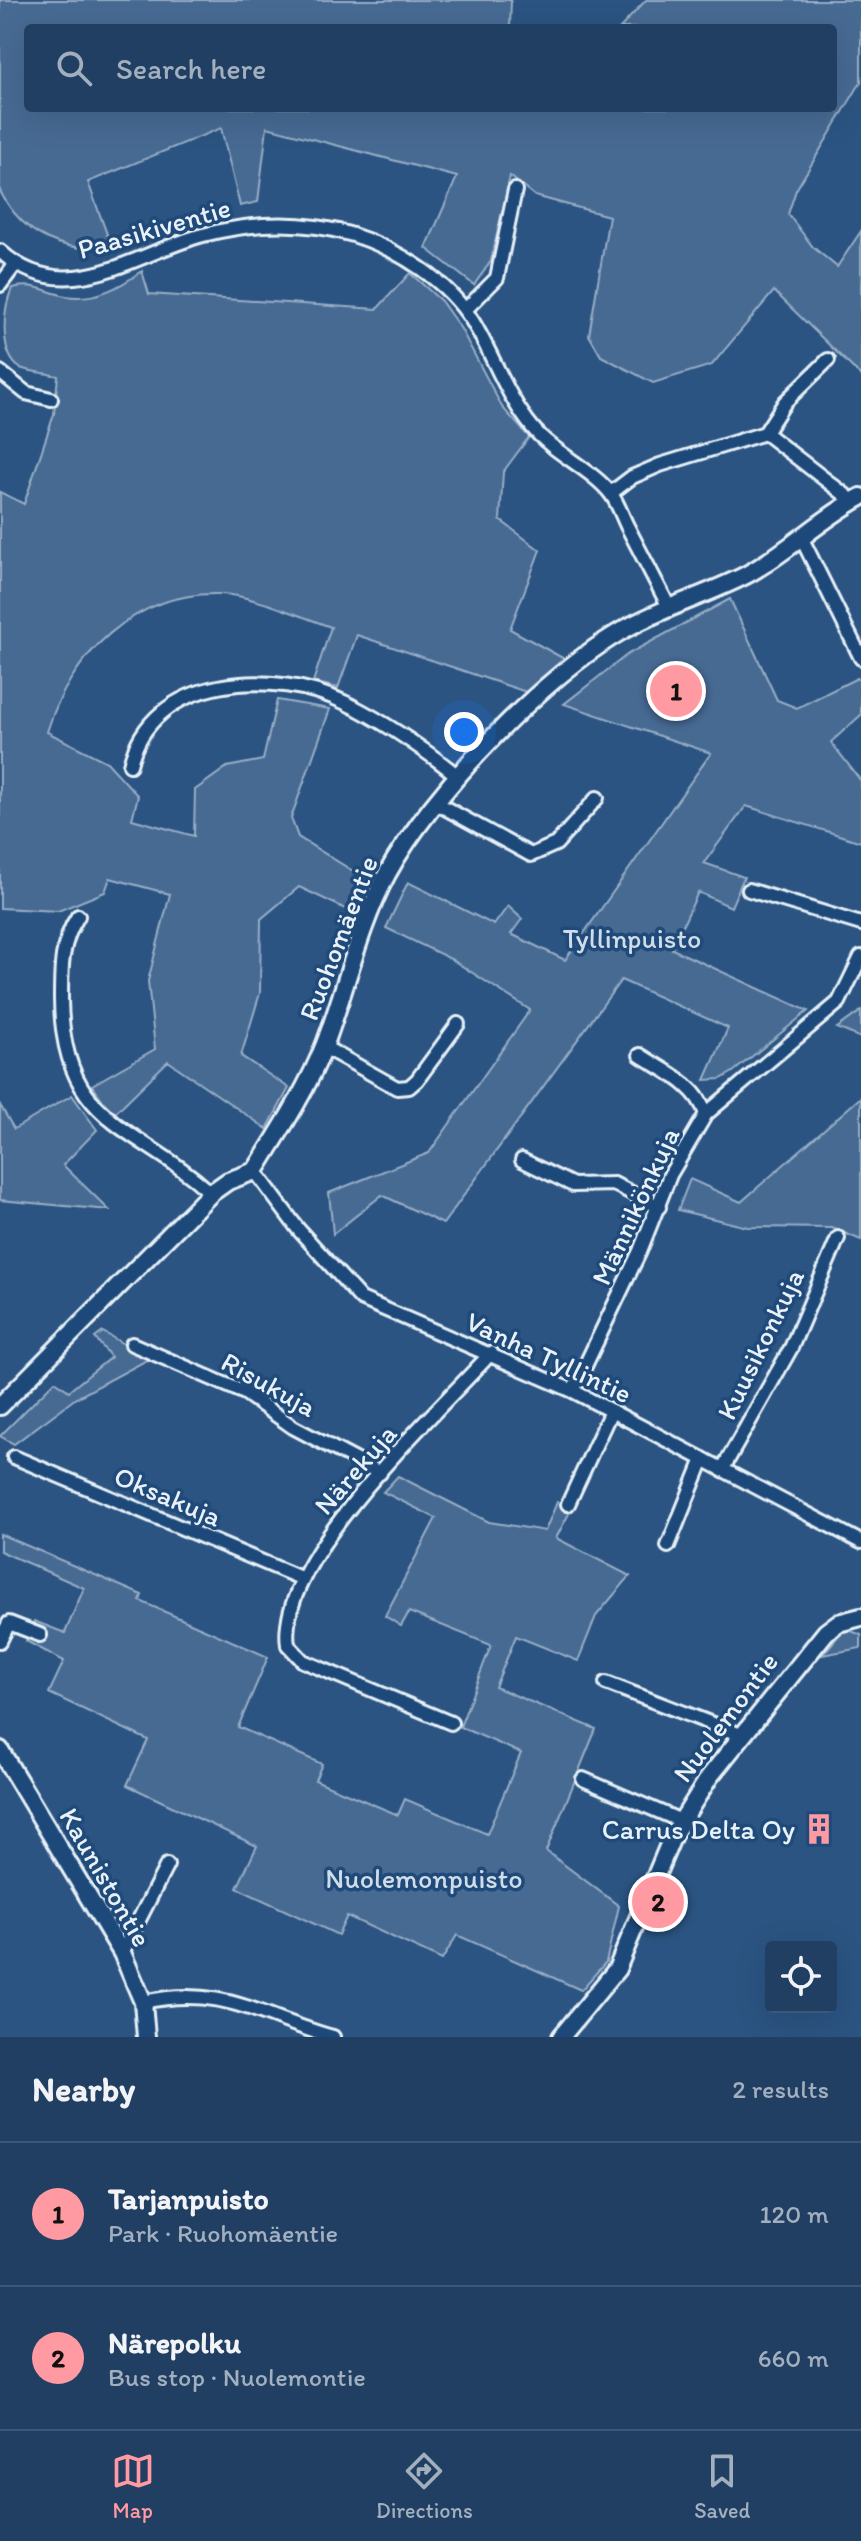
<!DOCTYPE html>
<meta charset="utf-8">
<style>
body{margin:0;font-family:Itim,sans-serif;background:#2d4a6b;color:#f1f3f6}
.controls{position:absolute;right:24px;bottom:24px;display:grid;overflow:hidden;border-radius:8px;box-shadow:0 8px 32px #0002}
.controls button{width:72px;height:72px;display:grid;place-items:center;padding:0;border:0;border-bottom:2px solid #3d5877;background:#203f62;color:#f1f3f6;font:40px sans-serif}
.you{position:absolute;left:464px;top:732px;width:28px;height:28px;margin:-20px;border:6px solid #fff;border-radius:50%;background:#1a73e8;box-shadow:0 0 0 12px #1a73e833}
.badge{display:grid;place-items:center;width:52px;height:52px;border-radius:50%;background:#ff9aa2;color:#111;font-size:26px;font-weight:700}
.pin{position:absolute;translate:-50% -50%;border:4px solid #fff;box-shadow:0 2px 8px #0006}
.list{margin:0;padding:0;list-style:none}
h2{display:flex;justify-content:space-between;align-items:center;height:104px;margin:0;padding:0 32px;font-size:34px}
h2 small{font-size:26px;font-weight:400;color:#a2afbe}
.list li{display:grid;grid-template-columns:52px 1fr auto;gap:24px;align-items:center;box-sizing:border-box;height:144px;padding:0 32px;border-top:2px solid #3d5877}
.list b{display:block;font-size:30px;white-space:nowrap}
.list p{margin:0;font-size:26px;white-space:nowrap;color:#a2afbe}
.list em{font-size:26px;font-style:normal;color:#a2afbe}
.icon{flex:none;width:44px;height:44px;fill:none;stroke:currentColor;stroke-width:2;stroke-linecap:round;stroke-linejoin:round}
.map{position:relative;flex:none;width:861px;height:2037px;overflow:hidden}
.search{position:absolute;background:#203f62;box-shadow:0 8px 32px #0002;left:24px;right:24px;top:24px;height:88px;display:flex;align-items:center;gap:20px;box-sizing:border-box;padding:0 28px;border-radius:8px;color:#a2afbe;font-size:30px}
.sheet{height:392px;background:#203f62}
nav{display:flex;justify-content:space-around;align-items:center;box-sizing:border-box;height:112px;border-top:2px solid #3d5877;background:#203f62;font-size:22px;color:#a2afbe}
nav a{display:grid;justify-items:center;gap:4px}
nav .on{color:#ff9aa2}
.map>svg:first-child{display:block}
.green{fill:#476b93;stroke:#98aec6;stroke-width:2}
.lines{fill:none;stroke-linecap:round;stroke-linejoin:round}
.street-casing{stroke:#e8f1f8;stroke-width:18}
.secondary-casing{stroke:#e8f1f8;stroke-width:22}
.street{stroke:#1f4a7a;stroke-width:12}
.secondary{stroke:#1f4a7a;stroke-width:16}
.labels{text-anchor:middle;stroke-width:7;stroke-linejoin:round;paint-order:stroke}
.street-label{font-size:28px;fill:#e8f1f8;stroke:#1f4a7a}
.park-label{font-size:28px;fill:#d0dde9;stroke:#1f4a7a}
.poi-label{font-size:28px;fill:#e8f1f8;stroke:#1f4a7a;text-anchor:end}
</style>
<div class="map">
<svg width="861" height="2037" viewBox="0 0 861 2037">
<rect width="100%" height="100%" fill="#2b5482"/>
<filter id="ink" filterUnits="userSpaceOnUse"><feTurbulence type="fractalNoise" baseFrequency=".0125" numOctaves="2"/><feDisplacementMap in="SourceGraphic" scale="16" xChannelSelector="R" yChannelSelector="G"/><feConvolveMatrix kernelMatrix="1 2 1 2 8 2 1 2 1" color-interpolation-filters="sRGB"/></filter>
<g filter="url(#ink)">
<!-- green -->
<g class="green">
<path d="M0,0H511L510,28H28V108H833V28H620L646,0H861V82L796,190L788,214L813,247L837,267L861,231V376L774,291L712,365L653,383L601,356L589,335L609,216L535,196L510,176L491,261L474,285L426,248L457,177L267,127L258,202L240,206L221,128L88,182L112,248C63,253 23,236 0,191Z"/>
<path d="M142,271L149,294L377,309L410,273L441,301L461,329L502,407L529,437L503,472L500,520L540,550L510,629L568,661L529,693L357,635L338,688L313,682L331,627C302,617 249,594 219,594C135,592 70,655 47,732L107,762L138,796L132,819L194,836L195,790L227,767L263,760L277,700L330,709L291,818L298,837L369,881L356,914L299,887L261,919L260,993L241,1056L289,1088L267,1129L168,1061L113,1115L92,1085L155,1049L148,981L170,894L110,878L105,892L58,911L0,908V492L24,504L54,414L58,376C46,373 32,372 20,368C0,355 2,312 12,288C33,282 45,292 66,296C95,301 120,287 142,271Z"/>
<polygon points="730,599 777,700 797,708 857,678 861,682 861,715 831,742 861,781 861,842 746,806 704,863 744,877 731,907 698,892 672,949 808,1011 733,1072 721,1079 705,1080 728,1028 621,980 443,1224 382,1195 333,1234 329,1193 429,1153 530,1010 451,959 386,928 408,882 494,925 508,906 522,919 511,934 565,960 711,753 564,704 628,654"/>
<polygon points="861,1011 861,1038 837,1028"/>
<polygon points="72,1095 97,1130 63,1165 109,1210 0,1200 0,1105 14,1129"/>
<polygon points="861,1097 861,1240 832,1228 747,1227 678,1210 690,1179 741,1202"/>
<polygon points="103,1332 149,1359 76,1398 14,1444 0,1436 55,1381 69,1391 111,1357 95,1338"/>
<polygon points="398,1476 489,1522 545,1531 557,1502 572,1508 556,1538 630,1576 596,1616 578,1661 516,1636 495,1687 596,1729 546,1851 619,1906 606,1962 581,1990 457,1935 442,1960 347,1916 338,1935 237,1888 257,1846 127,1785 148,1740 49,1693 64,1661 26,1641 34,1621 65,1633 84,1588 0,1551 0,1534 142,1595 140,1601 268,1657 238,1727 322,1764 315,1780 398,1815 405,1799 487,1834 521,1753 460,1727 491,1645 409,1612 401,1626 385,1616 436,1518 383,1492"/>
<polygon points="849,1630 861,1635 861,1648 822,1655 841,1633"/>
</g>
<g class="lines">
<defs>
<g id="street">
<path d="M0,251C65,311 135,253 203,235C253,222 303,220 353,235C398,249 448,281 473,322C494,357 506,395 532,427C553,453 593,470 611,494C618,503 622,516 627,526C641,553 655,580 669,607"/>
<polyline points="0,285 15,265"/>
<polyline points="465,310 497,278 515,190"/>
<polyline points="0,372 26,393 51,399"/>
<polyline points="765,433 853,501"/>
<polyline points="611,493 632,477 660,465 765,433 785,402 828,360"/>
<polyline points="802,539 861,658"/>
<path d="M130,765C151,674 275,668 346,703C385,722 424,749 458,776"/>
<polyline points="436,803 531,855 556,844 597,798"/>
<polyline points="749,890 861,924"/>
<path d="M78,916C61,942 61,967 61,999C62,1126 136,1124 211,1193"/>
<polyline points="324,1047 397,1088 409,1087 417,1080 458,1024"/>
<path d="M640,1055C666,1072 696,1084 706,1114"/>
<polyline points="522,1160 573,1185 614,1184 659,1207"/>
<polyline points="255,1171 298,1229 361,1299 573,1391 861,1542"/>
<polyline points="132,1344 245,1393 293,1427 380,1473"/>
<polyline points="573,1391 640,1251 670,1175 706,1114 839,1002 861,957"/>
<polyline points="14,1457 303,1579"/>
<polyline points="722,1470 791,1348 838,1238"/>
<polyline points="568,1504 611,1411"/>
<polyline points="668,1546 703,1459"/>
<polyline points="0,1641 9,1623 40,1635"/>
<polyline points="606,1683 741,1735"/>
<path d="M451,1723L303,1661L288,1645C275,1560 435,1415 491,1353"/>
<polyline points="583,1779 681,1821"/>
<polyline points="122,1953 167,1865"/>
<path d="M143,2002C223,1984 260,2017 333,2037"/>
</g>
<g id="secondary">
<path d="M0,1406L211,1193L228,1181L255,1171C280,1131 308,1088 325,1044C346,988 359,927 387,874C431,793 545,674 625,629C664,607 707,595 746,575C787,553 820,519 861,497"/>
<polyline points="0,1750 122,1953 143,2002 146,2037"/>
<polyline points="561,2037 617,1969 673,1835 710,1776 826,1632 838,1623 861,1617"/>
</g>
</defs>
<!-- street casing -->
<use href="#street" class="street-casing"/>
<!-- secondary casing -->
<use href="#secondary" class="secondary-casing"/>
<!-- street -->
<use href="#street" class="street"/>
<!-- secondary -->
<use href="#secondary" class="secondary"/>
</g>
</g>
<!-- icons -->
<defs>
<symbol id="building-bare" viewBox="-9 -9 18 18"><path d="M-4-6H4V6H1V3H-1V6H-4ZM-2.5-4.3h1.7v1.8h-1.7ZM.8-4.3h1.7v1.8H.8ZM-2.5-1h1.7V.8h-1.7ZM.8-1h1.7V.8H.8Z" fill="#ff9aa2" stroke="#1f4a7a" stroke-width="2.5" paint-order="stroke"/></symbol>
</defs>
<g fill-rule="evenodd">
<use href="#building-bare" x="797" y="1807" width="44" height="44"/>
</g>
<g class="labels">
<!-- street labels -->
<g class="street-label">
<text transform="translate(154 228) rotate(-16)" y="10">Paasikiventie</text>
<text transform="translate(338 938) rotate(-69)" y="10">Ruohomäentie</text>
<text transform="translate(635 1206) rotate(-65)" y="10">Männikönkuja</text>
<text transform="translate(760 1344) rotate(-64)" y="10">Kuusikonkuja</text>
<text transform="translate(549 1357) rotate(25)" y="10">Vanha Tyllintie</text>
<text transform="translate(269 1384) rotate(29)" y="10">Risukuja</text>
<text transform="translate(355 1469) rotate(-49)" y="10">Närekuja</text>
<text transform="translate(168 1496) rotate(23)" y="10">Oksakuja</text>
<text transform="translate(725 1717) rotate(-53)" y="10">Nuolemontie</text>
<text transform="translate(106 1877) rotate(60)" y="10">Kaunistontie</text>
</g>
<!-- park labels -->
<g class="park-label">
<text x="632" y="948">Tyllinpuisto</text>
<text x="424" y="1888">Nuolemonpuisto</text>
</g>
<!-- poi labels -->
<g class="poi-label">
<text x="795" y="1839">Carrus Delta Oy</text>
</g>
</g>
</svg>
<div class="controls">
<button><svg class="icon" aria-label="locate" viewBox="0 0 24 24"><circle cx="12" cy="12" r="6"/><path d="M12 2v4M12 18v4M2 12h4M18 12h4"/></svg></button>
</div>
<div class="you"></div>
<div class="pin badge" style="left:676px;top:691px">1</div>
<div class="pin badge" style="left:658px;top:1902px">2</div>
<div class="search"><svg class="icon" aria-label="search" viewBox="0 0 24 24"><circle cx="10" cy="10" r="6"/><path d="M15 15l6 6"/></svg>Search here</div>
</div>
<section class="sheet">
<h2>Nearby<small>2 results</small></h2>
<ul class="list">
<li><span class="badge">1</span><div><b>Tarjanpuisto</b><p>Park · Ruohomäentie</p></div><em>120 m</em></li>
<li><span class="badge">2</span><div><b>Närepolku</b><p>Bus stop · Nuolemontie</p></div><em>660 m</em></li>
</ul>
</section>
<nav>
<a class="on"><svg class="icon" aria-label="map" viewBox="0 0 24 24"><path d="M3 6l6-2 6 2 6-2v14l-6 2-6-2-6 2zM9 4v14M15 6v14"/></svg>Map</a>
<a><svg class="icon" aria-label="directions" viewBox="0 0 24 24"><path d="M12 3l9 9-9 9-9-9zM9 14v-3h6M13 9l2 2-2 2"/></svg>Directions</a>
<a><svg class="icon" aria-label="saved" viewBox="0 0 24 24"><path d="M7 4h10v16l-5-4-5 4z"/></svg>Saved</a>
</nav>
